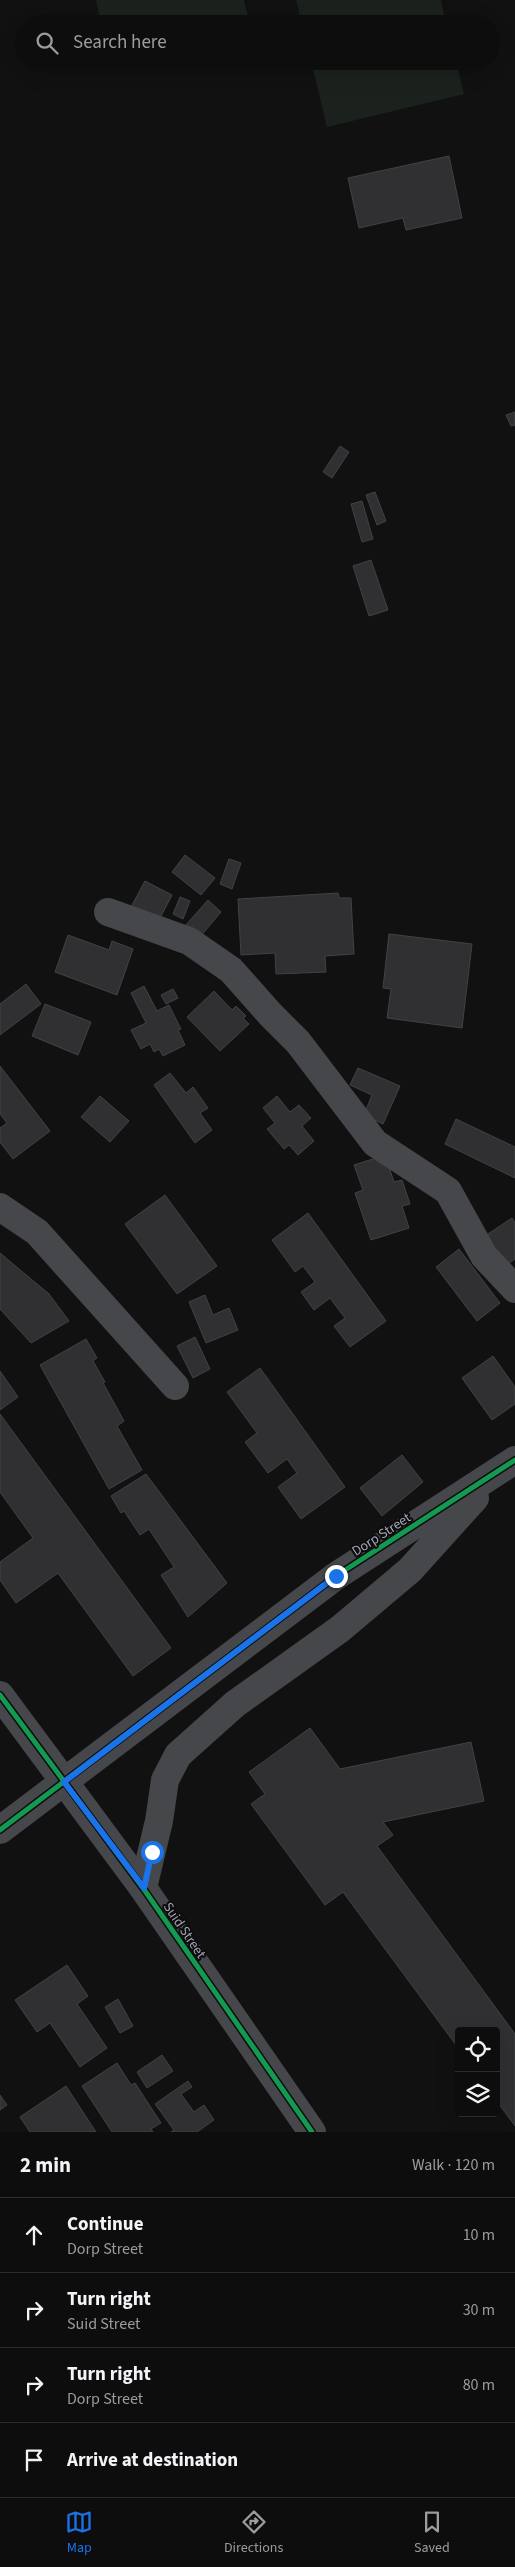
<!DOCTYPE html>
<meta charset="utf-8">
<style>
body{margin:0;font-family:"Source Sans 3",sans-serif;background:#161617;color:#f1f3f6}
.controls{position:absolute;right:15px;bottom:15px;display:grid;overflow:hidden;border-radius:5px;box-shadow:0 5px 20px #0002}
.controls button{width:45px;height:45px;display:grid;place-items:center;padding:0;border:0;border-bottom:1px solid #2d2d2e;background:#0d0d0e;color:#f1f3f6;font:25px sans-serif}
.stop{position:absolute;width:15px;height:15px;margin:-11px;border:4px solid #1a73e8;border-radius:50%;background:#fff}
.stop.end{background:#1a73e8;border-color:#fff;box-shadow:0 1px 5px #0008}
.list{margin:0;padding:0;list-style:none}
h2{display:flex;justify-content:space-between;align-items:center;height:65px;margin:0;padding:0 20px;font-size:21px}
h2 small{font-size:16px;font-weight:400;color:#9a9c9e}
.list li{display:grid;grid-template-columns:32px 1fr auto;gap:15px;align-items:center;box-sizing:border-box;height:75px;padding:0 20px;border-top:1px solid #2d2d2e}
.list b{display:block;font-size:19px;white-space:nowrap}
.list p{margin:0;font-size:16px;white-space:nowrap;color:#9a9c9e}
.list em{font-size:16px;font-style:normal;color:#9a9c9e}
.icon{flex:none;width:28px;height:28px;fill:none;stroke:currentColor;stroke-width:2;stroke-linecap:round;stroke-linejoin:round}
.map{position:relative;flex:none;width:515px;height:2132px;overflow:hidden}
.search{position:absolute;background:#0d0d0e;box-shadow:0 5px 20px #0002;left:15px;right:15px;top:15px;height:55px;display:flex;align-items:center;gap:12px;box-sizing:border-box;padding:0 18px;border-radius:28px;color:#9a9c9e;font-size:19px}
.sheet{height:365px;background:#0d0d0e}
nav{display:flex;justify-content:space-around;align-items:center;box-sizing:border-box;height:70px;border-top:1px solid #2d2d2e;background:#0d0d0e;font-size:14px;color:#9a9c9e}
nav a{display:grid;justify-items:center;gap:2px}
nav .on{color:#1a73e8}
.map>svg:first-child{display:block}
.green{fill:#1b211c}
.building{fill:#303032;stroke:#404245}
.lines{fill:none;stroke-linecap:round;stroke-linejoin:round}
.minor{stroke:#46474a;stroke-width:28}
.cycleway-casing{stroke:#0c0c0d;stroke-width:8}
.cycleway{stroke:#139951;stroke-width:5}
.route{stroke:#1a73e8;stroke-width:6}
.labels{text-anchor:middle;stroke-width:4;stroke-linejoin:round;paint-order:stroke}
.street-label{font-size:14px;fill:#a2a6b2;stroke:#0c0c0d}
</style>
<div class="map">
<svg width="515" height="2132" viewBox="0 0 515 2132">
<rect width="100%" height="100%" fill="#111112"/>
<!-- green -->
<g class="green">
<polygon points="96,0 244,0 250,24 101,24"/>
<polygon points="296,0 441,0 446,24 302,24"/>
<polygon points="311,61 456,61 464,94 327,127"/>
</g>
<!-- building -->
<g class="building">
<polygon points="449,156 462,218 406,230 403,218 359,228 348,178"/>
<polygon points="515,412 515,425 511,426 506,415"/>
<polygon points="340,446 349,452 332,478 323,472"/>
<polygon points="375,492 386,521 377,525 366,495"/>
<polygon points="362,501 373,539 362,542 351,504"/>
<polygon points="371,560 388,610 369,616 353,566"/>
<polygon points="185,855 215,878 201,895 172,872"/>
<polygon points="229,859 241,863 232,889 220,884"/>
<polygon points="145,881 172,895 158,922 131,907"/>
<polygon points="338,893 339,898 351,898 354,954 325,956 326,972 276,974 275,953 241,955 238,899"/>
<polygon points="180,897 190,901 183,919 173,914"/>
<polygon points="208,900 221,912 199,938 185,926"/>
<polygon points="389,934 472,944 462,1028 387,1018 391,989 383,988"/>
<polygon points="68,935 109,950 112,941 133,949 117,995 55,972"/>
<polygon points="26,984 41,1004 0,1035 0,1004"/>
<polygon points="144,986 157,1011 169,1005 181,1029 178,1030 185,1045 163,1056 159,1049 154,1052 150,1044 141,1049 131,1030 146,1023 131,993"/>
<polygon points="173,989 178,998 166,1004 161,995"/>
<polygon points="214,991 232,1010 236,1006 246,1016 243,1018 249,1024 220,1051 187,1017"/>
<polygon points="45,1004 91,1022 78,1055 32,1036"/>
<polygon points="0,1066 50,1131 13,1159 0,1142 0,1128 7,1123 0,1114"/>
<polygon points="358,1068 400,1086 383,1124 364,1115 372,1095 350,1085"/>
<polygon points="170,1073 186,1093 193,1087 208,1108 200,1113 212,1130 195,1143 154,1085"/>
<polygon points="100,1096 129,1121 110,1142 81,1117"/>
<polygon points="277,1096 290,1112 299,1105 311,1118 302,1126 314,1141 298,1155 289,1145 284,1149 267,1129 275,1123 263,1108"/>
<polygon points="456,1119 515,1147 515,1178 445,1144"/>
<polygon points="385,1155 394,1182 402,1180 410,1204 402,1206 409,1228 371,1240 355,1193 363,1190 354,1165"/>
<polygon points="165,1195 217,1266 177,1294 125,1224"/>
<polygon points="308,1213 386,1321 350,1347 334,1326 345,1318 330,1298 314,1310 301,1292 315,1282 303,1266 295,1272 272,1240"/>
<polygon points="512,1218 515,1223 515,1259 502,1268 482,1238"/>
<polygon points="459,1249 500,1303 477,1321 436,1267"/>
<polygon points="0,1253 49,1294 69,1321 31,1343 0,1309"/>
<polygon points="205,1295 213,1315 229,1308 238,1330 206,1343 189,1302"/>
<polygon points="195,1337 210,1369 193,1378 177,1346"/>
<polygon points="86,1339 97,1358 93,1361 105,1382 103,1383 124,1421 117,1426 142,1470 109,1489 40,1365"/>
<polygon points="493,1356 515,1387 515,1404 492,1420 462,1378"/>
<polygon points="260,1368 345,1487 301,1519 278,1487 297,1473 287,1459 268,1473 245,1442 257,1433 227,1392"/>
<polygon points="0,1371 18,1397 0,1410"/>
<polygon points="0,1414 171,1648 133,1676 58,1573 16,1603 0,1580 0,1562 33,1538 0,1492"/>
<polygon points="402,1455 423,1482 382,1516 360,1488"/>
<polygon points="146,1474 227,1583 188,1617 161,1575 174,1567 149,1529 140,1535 124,1511 121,1513 111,1496"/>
<polygon points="310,1728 340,1769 471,1742 484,1801 383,1822 393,1835 377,1846 515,2034 515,2126 496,2100 496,2031 459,2031 459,2049 343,1892 325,1905 251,1804 265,1794 249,1772"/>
<polygon points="67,1965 88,1996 77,2004 107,2048 80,2067 50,2023 37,2032 15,2000"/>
<polygon points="118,1999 133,2026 120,2033 105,2007"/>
<polygon points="162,2055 173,2071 147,2088 137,2072"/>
<polygon points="117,2063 131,2085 135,2083 161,2123 151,2129 153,2132 112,2132 82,2086"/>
<polygon points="188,2081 192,2087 181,2094 194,2112 204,2105 214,2120 197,2132 171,2132 174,2130 155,2104"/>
<polygon points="66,2086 96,2132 30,2132 20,2117"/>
<polygon points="0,2095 7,2105 0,2110"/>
</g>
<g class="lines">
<!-- minor -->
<g class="minor">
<polyline points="108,912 189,941 231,970 270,1014 298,1042 375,1143 448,1191 484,1256 515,1289"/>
<polyline points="0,1207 37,1232 175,1386"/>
<polyline points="0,1695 143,1888 312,2132"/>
<polyline points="0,1830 336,1576 515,1460"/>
<polyline points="143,1888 159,1821 165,1780 178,1755 235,1704 340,1629 410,1570 475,1498"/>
</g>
<defs>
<g id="cycleway">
<polyline points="0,1695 143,1888 312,2132"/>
<polyline points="0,1830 336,1576 515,1460"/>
</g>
</defs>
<!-- cycleway casing -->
<use href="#cycleway" class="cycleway-casing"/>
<!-- cycleway -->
<use href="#cycleway" class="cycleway"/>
</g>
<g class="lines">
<!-- route -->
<polyline class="route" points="152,1852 144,1888 64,1782 336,1576"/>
</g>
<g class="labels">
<!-- street labels -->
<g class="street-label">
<text transform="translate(381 1534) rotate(-33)" y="5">Dorp Street</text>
<text transform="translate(185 1930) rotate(56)" y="5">Suid Street</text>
</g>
</g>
</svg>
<div class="controls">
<button><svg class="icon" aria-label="locate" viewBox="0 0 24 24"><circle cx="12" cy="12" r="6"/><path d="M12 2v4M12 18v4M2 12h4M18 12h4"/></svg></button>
<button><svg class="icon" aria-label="layers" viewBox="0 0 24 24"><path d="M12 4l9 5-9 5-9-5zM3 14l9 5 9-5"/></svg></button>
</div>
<div class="stop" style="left:152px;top:1852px"></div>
<div class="stop end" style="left:336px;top:1576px"></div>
<div class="search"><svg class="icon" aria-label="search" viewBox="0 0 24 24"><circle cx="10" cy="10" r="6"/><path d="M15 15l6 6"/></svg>Search here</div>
</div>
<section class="sheet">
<h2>2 min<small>Walk · 120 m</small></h2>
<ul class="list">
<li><svg class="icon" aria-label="ahead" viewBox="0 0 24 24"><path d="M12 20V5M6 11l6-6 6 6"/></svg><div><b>Continue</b><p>Dorp Street</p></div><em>10 m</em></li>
<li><svg class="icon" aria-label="right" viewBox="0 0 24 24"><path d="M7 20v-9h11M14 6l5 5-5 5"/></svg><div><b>Turn right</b><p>Suid Street</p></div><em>30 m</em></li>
<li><svg class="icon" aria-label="right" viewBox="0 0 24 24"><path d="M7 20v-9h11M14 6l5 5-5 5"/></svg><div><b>Turn right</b><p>Dorp Street</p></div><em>80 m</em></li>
<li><svg class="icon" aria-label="arrive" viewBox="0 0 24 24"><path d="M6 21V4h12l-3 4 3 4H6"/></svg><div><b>Arrive at destination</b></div></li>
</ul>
</section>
<nav>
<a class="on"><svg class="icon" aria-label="map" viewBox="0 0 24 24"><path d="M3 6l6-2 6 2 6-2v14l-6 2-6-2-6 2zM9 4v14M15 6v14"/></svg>Map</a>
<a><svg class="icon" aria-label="directions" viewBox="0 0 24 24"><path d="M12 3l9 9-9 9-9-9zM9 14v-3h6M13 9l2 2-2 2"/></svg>Directions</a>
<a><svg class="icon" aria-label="saved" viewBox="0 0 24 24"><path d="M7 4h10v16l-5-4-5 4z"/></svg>Saved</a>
</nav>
